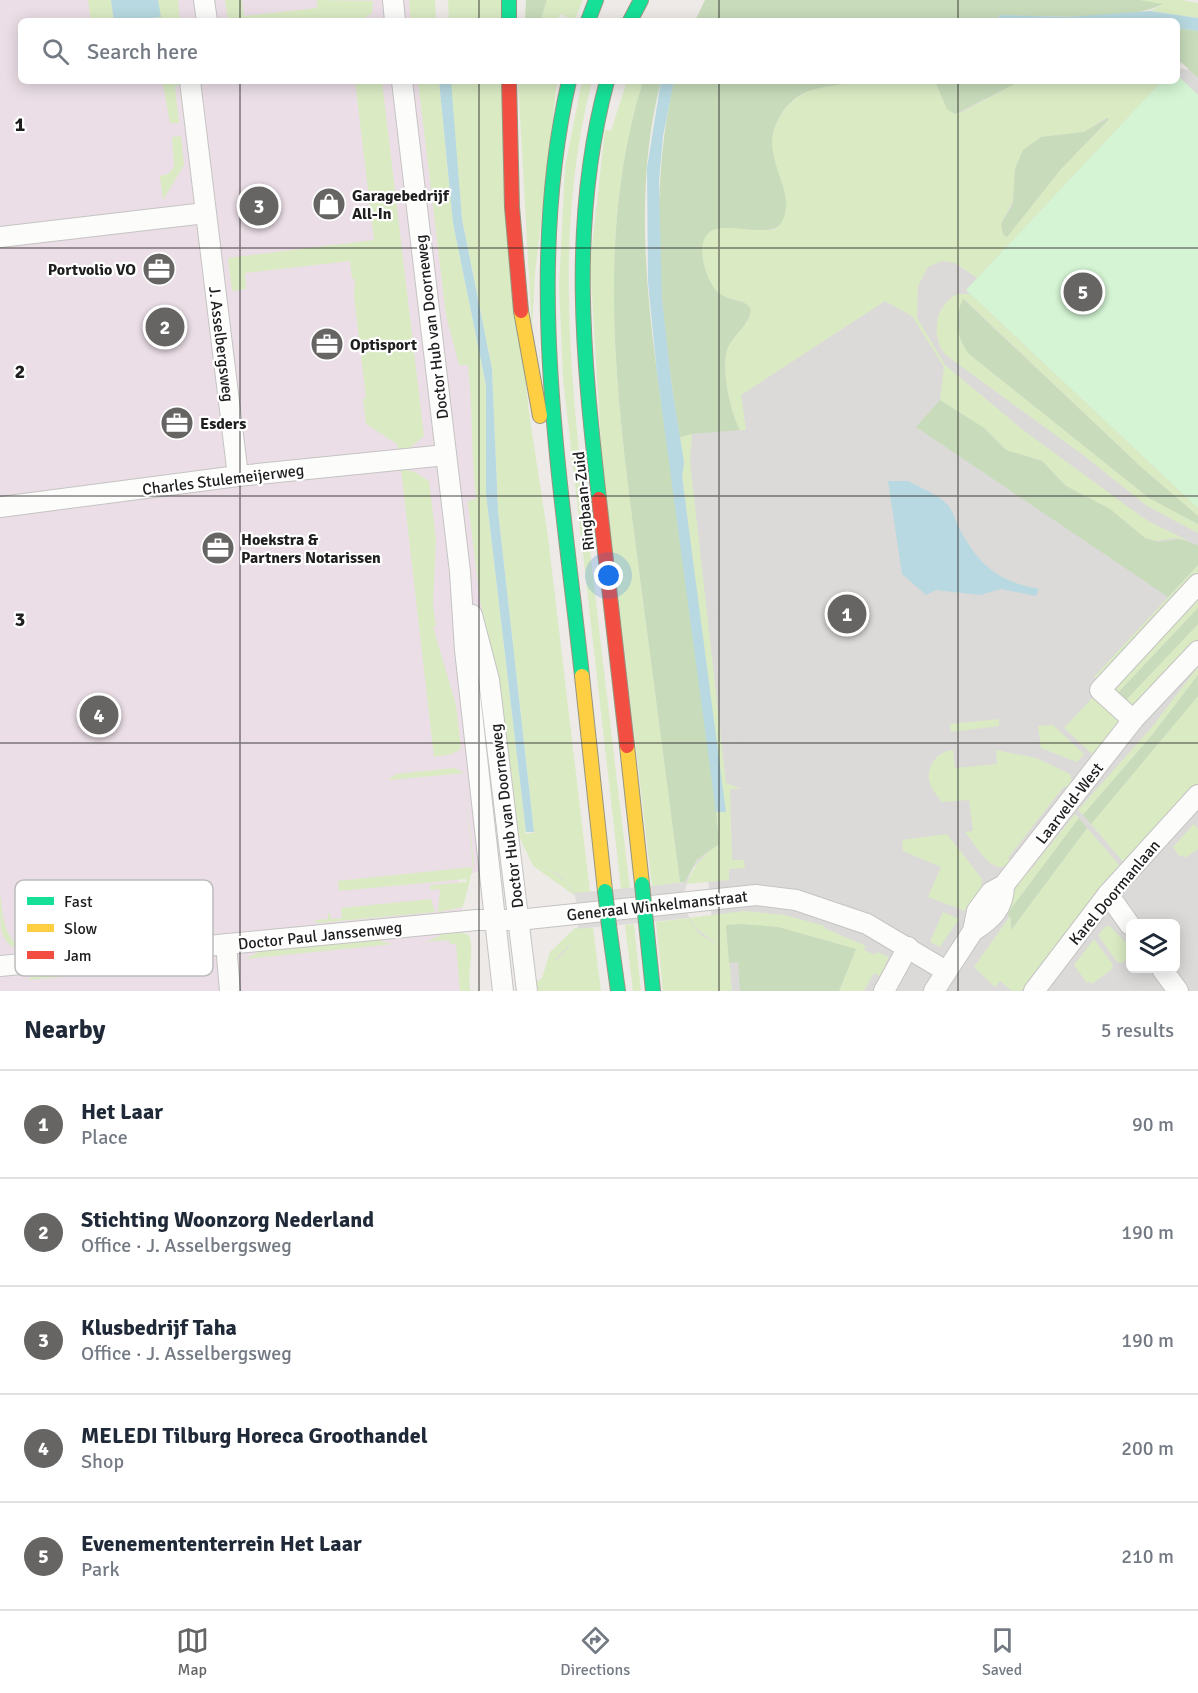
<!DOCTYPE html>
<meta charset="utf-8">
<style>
body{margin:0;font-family:Signika,sans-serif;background:#f2f2f3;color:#1f2937}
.controls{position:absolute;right:18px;bottom:18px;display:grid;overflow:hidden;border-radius:9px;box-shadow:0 3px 15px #0003}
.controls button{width:54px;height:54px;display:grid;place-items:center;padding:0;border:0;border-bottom:2px solid #e0e1e3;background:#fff;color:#1f2937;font:30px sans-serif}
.you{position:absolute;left:609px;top:576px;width:21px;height:21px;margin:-15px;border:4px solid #fff;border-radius:50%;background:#1a73e8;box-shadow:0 0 0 9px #1a73e833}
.badge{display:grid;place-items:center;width:39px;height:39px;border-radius:50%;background:#666564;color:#fff;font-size:20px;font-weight:700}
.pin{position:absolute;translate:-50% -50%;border:3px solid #fff;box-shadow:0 2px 6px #0006}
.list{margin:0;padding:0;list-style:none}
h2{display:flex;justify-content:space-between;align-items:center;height:78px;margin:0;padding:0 24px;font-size:26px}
h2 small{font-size:20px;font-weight:400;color:#747a83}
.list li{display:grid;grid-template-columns:39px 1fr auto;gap:18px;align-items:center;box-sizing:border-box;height:108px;padding:0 24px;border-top:2px solid #e0e1e3}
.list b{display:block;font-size:22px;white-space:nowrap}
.list p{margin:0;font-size:20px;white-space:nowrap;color:#747a83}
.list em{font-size:20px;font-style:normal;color:#747a83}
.icon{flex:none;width:33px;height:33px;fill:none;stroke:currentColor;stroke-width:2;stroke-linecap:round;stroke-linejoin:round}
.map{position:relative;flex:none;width:1198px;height:991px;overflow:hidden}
.search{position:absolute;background:#fff;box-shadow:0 3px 15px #0003;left:18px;right:18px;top:18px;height:66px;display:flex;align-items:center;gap:15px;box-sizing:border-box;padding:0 21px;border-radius:9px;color:#747a83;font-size:22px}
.sheet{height:618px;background:#fff}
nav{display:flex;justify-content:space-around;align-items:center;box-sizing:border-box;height:84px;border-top:2px solid #e0e1e3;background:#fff;font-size:16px;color:#747a83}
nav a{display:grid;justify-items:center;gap:3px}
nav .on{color:#666564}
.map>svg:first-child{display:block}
.residential{fill:#dcdad8;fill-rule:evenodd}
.industrial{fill:#ebdee6}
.religious{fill:#dbdad8}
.grass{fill:#daebc4;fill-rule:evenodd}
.forest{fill:#c8dcbb}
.park{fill:#d4f4d3}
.water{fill:#b8d9e1}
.pier{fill:#dddcda}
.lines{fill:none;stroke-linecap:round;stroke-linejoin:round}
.street-casing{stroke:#c5c4c3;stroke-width:22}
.fast-casing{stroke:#96967e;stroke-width:16}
.slow-casing{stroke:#96967e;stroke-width:16}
.jam-casing{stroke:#96967e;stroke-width:16}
.street{stroke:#fcfcfb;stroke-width:20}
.fast{stroke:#16e098;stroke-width:14}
.slow{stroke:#ffcf43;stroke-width:14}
.jam{stroke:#f24e42;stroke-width:14}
.fast-bridge-casing{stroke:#96967e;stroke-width:16;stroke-linecap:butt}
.fast-bridge{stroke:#16e098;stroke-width:14}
.grid{fill:none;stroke:#1e1e1e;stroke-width:1.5;stroke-opacity:0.55}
.labels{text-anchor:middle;stroke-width:4.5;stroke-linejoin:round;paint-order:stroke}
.poi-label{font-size:16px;font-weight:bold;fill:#1e1e1e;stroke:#fff;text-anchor:start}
.street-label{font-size:16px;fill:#1e1e1e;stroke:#fff}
.key{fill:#fff;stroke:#bcbcbc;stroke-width:1.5}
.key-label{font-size:16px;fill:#1e1e1e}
.grid-label{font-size:20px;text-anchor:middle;font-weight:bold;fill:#1e1e1e;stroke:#fff;stroke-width:4.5;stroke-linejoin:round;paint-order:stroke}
</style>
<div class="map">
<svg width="1198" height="991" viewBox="0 0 1198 991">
<rect width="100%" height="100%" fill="#edeae7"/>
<!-- residential -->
<path class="residential" d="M1177,68L1198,71V991H718L649,204L828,81H1177ZM1130,924H1176V969H1130Z"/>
<!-- industrial -->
<polygon class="industrial" points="0,0 430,0 430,21 21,21 21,81 430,81 473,369 522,863 458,876 470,991 0,991"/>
<!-- religious -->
<polygon class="religious" points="768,428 769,442 755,445 788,749 783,772 795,822 790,877 746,879 745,860 732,860 731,790 744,788 737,727 725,727 693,436"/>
<!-- grass -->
<g class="grass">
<polygon points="88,0 111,0 114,21 91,21"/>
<polygon points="158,0 178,0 180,21 121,21 160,17"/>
<polygon points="225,0 242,0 244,16 317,8 317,0 373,1 372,13 360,21 348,21 348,18 319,21 222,21 228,20"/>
<polygon points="409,0 435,0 436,21 411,21"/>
<polygon points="448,0 502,0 502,21 449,21"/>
<polygon points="547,0 583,0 574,21 569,21 570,18 560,14 558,20 560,21 540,21"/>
<polygon points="1140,0 1182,0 1198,3 1198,18 1150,11 1162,5"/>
<polygon points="142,81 178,81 181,85 175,86 179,123 170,123 163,85 158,81"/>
<polygon points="355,81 382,81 424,436 411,447 398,451 397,444 366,424 363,399 366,398 354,296 355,279 352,279 350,261 245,273 246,289 232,291 228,258 374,240"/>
<path d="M418,81H439L453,223L486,385V494L526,832L524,834L537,832H534L498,511L492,369L462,219L451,92V81H502L528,406L548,537L590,892L574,895L533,866L519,836L500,685L480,601L468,503V501L476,499C471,454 473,410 468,365H459L446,315Z"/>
<polygon points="518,81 557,81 535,274 532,330"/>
<path d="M582,81H592C552,236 572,393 590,550C603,663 616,775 630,888L621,889L563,378L559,286L565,167Z"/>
<path d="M627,81H643C593,241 618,409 639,571C653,675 666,778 680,881L686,882L652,886L602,458L590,264L605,130L611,131Z"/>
<path d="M860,81H935L946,106L954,114L962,112L1020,81H1162L977,278L955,263L942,261L928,267L918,286L917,318L945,365L1023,430L1131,509L1148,521L1189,541L1177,538L1154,541L1145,538L1110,509L1066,486L1042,461L1006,450L984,428L940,400L944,367L912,316L885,301L741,395L746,430H740C730,413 719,362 729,345C736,333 749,324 751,310C747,299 732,301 722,296C707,287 699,255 703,239C718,215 754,235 775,229C807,193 751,160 781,115C787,105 795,98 805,93C822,85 842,85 860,81ZM1106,118L1109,120L1061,169L1007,237L1003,234L1001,224L1013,201L1015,169L1023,150L1041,137L1084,132Z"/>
<polygon points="181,136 184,165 163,200 160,176 168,174 174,167 172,137"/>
<path d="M957,294H970L1198,508V516L1141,467L964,299C954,316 958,340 969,354L1149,498L1198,524V533L1147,506L1087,458L947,356C930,338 934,306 957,294Z"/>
<polygon points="692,434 690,461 726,783 741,789 730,789 732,860 744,860 745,868 729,869 729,880 686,884 700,858 719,844 716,812 725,812 682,474 684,466 680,437"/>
<polygon points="401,469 415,472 429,481 436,539 433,604 436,626 433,627 456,705 461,749 452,754 434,757"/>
<polygon points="1198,565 1198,578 1101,682 1094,677"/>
<polygon points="1198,596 1198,608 1115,696 1110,691"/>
<polygon points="1198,624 1198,639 1137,706 1133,708 1123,703"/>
<polygon points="1198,667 1198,675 1153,734 1083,815 1078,810 1151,728"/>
<polygon points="1097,693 1122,719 1092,754 1064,728"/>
<polygon points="1198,696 1198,783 1124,863 1091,824"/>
<polygon points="999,719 999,726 951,732 950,724"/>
<polygon points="1053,725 1084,754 1077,762 1041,748 1038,726"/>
<path d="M953,750L955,768L997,764L996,750L1036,758L1070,774L1072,782L1069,789L1064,786L1008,858L1012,861C994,881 976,845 965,832L973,831L969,800L942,802C938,797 934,792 931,786C923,770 936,751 953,750Z"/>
<polygon points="454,768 465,773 388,780 396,774"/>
<polygon points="465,786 474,864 463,907 438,912 440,889 430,890 430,885 467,882 466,879 339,891 338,881 317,883 473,867"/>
<polygon points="1075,814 1079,818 1007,914 1003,911 1022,872 1024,870 1028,873"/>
<polygon points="1194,824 1198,829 1198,849 1185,858 1183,855 1180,857 1173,847"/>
<polygon points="1087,828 1121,867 1021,991 1012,991 1000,981 995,987 974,967 1010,916 1012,929"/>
<polygon points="947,834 982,879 981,888 965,911 928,897 941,867 903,851 902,840"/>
<path d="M0,892C3,915 2,945 32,950L99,945L96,948C67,951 10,968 1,929C0,918 0,903 0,892Z"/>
<polygon points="431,899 435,912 318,923 314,920 328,919 328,913 330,913 331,919 342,918 341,908"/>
<polygon points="744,911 784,915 825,926 824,928 866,946 864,950 875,955 877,952 889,957 880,976 874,973 864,991 839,991 856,949 778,927 726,925 732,991 663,991 656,922"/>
<polygon points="943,912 959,919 940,947 930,942"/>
<polygon points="634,924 641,991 633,991 625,925"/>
<polygon points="1106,926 1110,926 1130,947 1130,957 1122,963 1117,962 1098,935"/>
<polygon points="593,928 601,991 534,991 533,984 542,978 550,952 575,928"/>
<path d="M458,932L469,935C475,952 467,972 470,990L474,991H460L456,944H450L449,940L425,942L440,936V933Z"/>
<polygon points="381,939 382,942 394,944 245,959 263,950"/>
<polygon points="1094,939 1113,965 1111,970 1092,984 1090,981 1087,983 1074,965"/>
<polygon points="103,966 103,973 28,980 35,973"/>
</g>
<!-- forest -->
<g class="forest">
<polygon points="526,0 547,0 540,21 525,21"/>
<path d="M705,0H1140L1163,4C1130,22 1040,16 999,15L998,21H695Z"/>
<polygon points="1177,28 1198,31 1198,78 1181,62 1177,65"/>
<path d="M643,81H661C628,208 653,343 671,469C690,594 708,719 719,844L697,860L686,882H680C666,778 653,675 639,571C618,409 593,241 643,81Z"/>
<path d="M674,81H860C843,85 826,85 809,91C797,95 788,104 781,114C753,158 803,190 780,225C765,236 735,225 716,229C691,235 705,282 719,293C728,301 747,299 751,310C749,324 736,333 729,345C719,362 730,413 740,430L692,434L680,437C661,320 647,198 674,81Z"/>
<polygon points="935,81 1020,81 955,114 947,109"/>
<polygon points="1108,118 1109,119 1061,169 1007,237 1003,234 1001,224 1013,204 1015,169 1023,150 1041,137 1084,132"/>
<path d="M963,299L1141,467L1198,516V524L1149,498L969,354C956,338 954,317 963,299Z"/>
<polygon points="940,400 984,428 1006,450 1042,461 1066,486 1110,509 1145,538 1158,542 1180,539 1198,545 1198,565 1168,597 916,427"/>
<polygon points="1198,608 1198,624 1123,703 1115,696"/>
<polygon points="1198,675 1198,696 1091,824 1083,815 1153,734"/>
<polygon points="1079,818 1087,828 1011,930 1011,918 1007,914"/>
<polygon points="741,924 778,927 856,949 839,991 740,991 738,962 729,963 726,925"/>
</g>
<!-- park -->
<polygon class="park" points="1177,75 1198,95 1198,508 966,290 1162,81 1177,81"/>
<!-- water -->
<g class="water">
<polygon points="111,0 158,0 161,17 114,21"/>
<polygon points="1150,11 1198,18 1198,31 1177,28 1177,21 998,21 999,15 1068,17"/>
<polygon points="439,81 451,81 462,219 492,369 498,511 534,832 526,832 486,494 486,385 453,223"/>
<polygon points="661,81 674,81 663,136 659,181 662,300 672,388 684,462 682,477 726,812 716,812 657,373 648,282 647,168"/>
<path d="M908,481C921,488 937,494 948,505C954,512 956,523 960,530C981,567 998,581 1039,589L1036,596L1001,589L980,595L936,590L926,595L902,574L888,481Z"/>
</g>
<!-- pier -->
<polygon class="pier" points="712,848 691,870 684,893 686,912 696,928 719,946 701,935 696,930 689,918 609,926 577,929 572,942 568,948 559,958 553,962 572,942 578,927 578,909 575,896 565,881 542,865 561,876 570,887 574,893 652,886 685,882 691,870 697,860"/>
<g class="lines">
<defs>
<g id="street">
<polyline points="204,0 207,21"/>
<polyline points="393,0 395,21"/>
<polyline points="190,81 238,476"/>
<polyline points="402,81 460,572 465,650 503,991"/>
<polyline points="0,237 205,213"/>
<polyline points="0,507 238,476 446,455"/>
<polyline points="472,615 489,680 527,991"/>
<polyline points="1133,720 1100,690 1198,584"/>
<polyline points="1108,894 1130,925"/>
<path d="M973,931C992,919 1004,908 1004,885"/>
<polyline points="226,944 230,991"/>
<polyline points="0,966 477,920 518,920 756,895 796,900 867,924 946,971"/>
<polyline points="1162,969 1178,991"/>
<polyline points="884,991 908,947"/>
<polyline points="934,991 973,931 977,911 991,892 1004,885 1133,720 1198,651"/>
<polyline points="1034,991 1108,894 1198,795"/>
</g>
<g id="fast">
<polyline points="509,0 509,21"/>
<polyline points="588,21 596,0"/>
<polyline points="630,21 641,0"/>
<path d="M569,81C524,277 561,479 582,676"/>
<path d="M599,499C583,356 569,223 607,81"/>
<polyline points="646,923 653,991"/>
<polyline points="609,926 618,991"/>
</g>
<g id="slow">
<polyline points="521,311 540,416"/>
<polyline points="582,676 605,891"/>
<polyline points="627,746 642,884"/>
</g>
<g id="jam">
<polyline points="509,81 512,207 521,311"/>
<polyline points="599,499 627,746"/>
</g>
</defs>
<!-- street casing -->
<use href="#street" class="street-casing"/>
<!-- fast casing -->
<use href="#fast" class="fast-casing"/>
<!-- slow casing -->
<use href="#slow" class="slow-casing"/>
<!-- jam casing -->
<use href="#jam" class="jam-casing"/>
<!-- street -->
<use href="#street" class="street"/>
<!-- fast -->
<use href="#fast" class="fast"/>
<!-- slow -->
<use href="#slow" class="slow"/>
<!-- jam -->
<use href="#jam" class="jam"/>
<defs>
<g id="fast-bridge">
<polyline points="642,884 646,923"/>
<polyline points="605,891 609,926"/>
</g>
</defs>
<!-- fast-bridge casing -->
<use href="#fast-bridge" class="fast-bridge-casing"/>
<!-- fast-bridge -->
<use href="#fast-bridge" class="fast-bridge"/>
</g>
<!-- grid -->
<path class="grid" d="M240,0V21M479,0V21M719,0V21M958,0V21M240,81V991M479,81V991M719,81V991M958,81V991M0,248H1198M0,496H1198M0,743H1198"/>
<!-- icons -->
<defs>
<symbol id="shop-disc" viewBox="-11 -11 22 22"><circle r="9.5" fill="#666564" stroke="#fff"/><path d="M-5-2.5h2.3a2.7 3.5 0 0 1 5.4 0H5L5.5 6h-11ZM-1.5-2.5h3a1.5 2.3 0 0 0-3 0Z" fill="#fff"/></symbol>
<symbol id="office-disc" viewBox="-11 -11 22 22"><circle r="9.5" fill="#666564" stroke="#fff"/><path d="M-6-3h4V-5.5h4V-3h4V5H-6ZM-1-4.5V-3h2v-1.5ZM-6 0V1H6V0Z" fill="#fff"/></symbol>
</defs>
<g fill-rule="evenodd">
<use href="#shop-disc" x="310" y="185" width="38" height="38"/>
<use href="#office-disc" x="140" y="250" width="38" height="38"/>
<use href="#office-disc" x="308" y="325" width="38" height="38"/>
<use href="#office-disc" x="158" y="404" width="38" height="38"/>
<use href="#office-disc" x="199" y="529" width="38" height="38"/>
</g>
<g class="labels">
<!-- poi labels -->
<g class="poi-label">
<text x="352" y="201">Garagebedrijf<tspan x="352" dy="18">All-In</tspan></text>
<text x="136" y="275" text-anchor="end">Portvolio VO</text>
<text x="350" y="350">Optisport</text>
<text x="200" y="429">Esders</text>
<text x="241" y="545">Hoekstra &amp;<tspan x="241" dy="18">Partners Notarissen</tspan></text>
</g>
<!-- street labels -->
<g class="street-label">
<text transform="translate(431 327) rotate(-97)" y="6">Doctor Hub van Doorneweg</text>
<text transform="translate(222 344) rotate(83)" y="6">J. Asselbergsweg</text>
<text transform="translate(223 479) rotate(-7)" y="6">Charles Stulemeijerweg</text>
<text transform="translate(583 501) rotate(-96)" y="6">Ringbaan-Zuid</text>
<text transform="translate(1069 803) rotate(-52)" y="6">Laarveld-West</text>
<text transform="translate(506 816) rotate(-97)" y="6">Doctor Hub van Doorneweg</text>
<text transform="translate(1114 892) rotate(-50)" y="6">Karel Doormanlaan</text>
<text transform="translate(657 905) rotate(-6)" y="6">Generaal Winkelmanstraat</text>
<text transform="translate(320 935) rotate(-6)" y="6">Doctor Paul Janssenweg</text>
</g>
</g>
<!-- legend -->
<rect x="15" y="880" width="198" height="96" rx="9" class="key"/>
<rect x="27" y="897" width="27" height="8" fill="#16e098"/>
<rect x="27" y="924" width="27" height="8" fill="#ffcf43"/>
<rect x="27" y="951" width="27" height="8" fill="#f24e42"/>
<g class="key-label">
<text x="64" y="907">Fast</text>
<text x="64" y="934">Slow</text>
<text x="64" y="961">Jam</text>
</g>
<g class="grid-label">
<text x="20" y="131">1</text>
<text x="20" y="378">2</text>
<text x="20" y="626">3</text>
</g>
</svg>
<div class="controls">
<button><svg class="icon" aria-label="layers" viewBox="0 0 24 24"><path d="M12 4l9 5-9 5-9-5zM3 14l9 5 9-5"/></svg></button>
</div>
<div class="you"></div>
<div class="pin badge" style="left:847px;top:614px">1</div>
<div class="pin badge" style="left:165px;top:327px">2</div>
<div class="pin badge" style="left:259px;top:206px">3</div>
<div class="pin badge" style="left:99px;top:715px">4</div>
<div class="pin badge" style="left:1083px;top:292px">5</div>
<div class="search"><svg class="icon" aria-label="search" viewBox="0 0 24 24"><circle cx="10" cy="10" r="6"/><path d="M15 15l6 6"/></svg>Search here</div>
</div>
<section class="sheet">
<h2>Nearby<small>5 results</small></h2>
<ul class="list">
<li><span class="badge">1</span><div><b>Het Laar</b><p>Place</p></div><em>90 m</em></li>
<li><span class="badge">2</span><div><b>Stichting Woonzorg Nederland</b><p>Office · J. Asselbergsweg</p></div><em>190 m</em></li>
<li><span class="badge">3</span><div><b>Klusbedrijf Taha</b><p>Office · J. Asselbergsweg</p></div><em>190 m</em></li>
<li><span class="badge">4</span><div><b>MELEDI Tilburg Horeca Groothandel</b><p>Shop</p></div><em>200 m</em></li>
<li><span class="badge">5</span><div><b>Evenemententerrein Het Laar</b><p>Park</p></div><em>210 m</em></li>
</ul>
</section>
<nav>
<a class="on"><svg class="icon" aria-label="map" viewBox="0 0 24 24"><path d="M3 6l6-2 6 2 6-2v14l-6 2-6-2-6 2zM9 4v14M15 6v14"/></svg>Map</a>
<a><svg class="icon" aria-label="directions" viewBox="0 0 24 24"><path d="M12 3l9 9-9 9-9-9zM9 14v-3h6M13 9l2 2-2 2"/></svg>Directions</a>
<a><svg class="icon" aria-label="saved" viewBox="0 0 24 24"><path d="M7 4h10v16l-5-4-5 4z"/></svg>Saved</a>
</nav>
